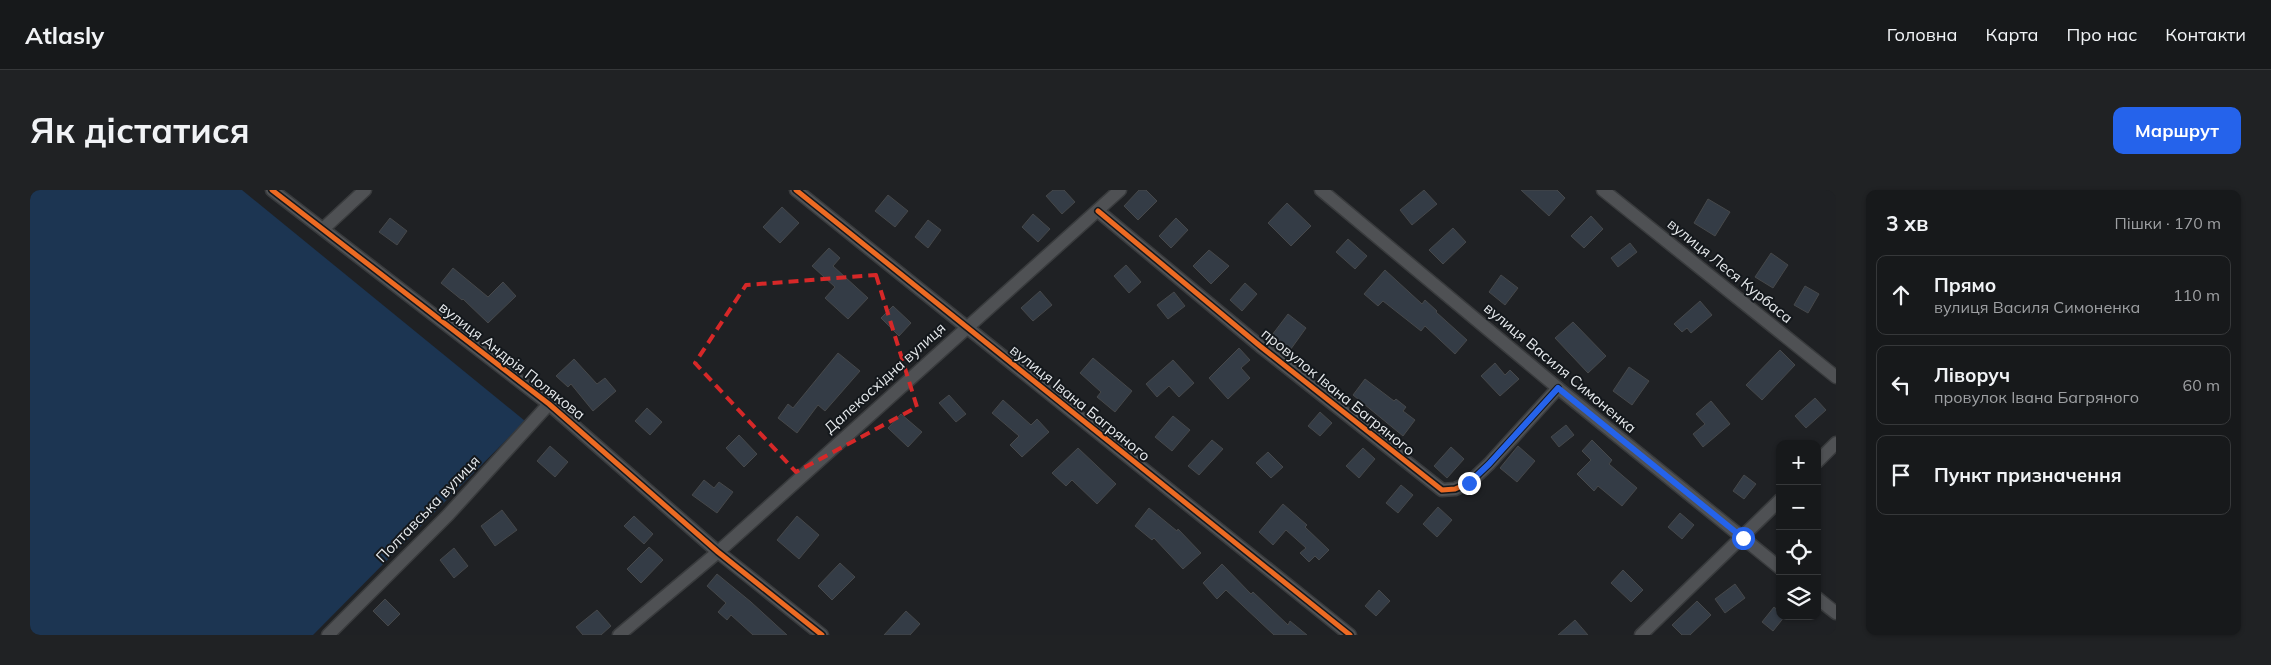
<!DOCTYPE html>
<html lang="uk">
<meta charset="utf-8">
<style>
body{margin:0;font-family:Mulish,sans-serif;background:#202224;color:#f1f3f6}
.controls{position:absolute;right:15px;bottom:15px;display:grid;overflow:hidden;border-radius:10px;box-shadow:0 1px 4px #0004}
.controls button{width:45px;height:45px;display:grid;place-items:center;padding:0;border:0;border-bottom:1px solid #36383a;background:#17191b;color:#f1f3f6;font:25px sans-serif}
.stop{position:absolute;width:15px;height:15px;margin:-11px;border:4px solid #2563eb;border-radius:50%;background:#fff}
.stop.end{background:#2563eb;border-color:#fff;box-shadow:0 1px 5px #0008}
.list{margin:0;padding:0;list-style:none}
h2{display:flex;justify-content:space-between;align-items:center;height:65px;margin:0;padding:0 20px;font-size:21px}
h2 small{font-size:16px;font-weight:400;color:#9ea0a3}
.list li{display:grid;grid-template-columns:32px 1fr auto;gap:15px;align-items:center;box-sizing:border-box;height:80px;margin:0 10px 10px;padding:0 10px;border:1px solid #36383a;border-radius:10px}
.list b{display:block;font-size:19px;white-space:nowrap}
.list p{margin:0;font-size:16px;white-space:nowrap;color:#9ea0a3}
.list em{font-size:16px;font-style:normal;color:#9ea0a3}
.icon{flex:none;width:28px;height:28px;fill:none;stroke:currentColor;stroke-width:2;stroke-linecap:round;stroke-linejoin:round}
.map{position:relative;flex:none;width:1806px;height:445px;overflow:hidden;border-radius:10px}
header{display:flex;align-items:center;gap:30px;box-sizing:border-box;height:70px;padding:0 25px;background:#17191b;border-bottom:1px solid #36383a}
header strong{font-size:24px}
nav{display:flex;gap:28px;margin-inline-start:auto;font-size:18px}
.intro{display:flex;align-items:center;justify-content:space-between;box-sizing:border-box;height:120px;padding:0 30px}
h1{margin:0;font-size:35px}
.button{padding:12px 22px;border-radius:10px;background:#2563eb;color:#fff;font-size:18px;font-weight:700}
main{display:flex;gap:30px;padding:0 30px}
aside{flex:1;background:#17191b;border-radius:10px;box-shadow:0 1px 4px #0004}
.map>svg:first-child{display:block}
.green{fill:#1c3552}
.building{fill:#343c46;stroke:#46484a}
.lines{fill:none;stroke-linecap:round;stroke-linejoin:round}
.minor-casing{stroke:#393b3d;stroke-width:15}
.minor{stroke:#4f5154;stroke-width:12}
.cycleway-casing{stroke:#14181c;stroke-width:8}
.cycleway{stroke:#ed6a23;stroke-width:5}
.route{stroke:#2563eb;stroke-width:6}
.marked{fill:none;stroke:#d62828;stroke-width:4;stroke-dasharray:10 6;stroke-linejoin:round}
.labels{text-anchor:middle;stroke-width:4;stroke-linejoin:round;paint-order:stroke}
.street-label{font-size:15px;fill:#e6e9ec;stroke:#14181c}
</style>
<header>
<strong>Atlasly</strong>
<nav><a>Головна</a><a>Карта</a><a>Про нас</a><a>Контакти</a></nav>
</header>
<div class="intro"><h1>Як дістатися</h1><a class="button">Маршрут</a></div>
<main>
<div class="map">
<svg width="1806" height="445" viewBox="0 0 1806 445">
<rect width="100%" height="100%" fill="#1f2124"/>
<!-- green -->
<polygon class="green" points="0,0 212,0 495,231 283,445 0,445"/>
<!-- building -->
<g class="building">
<polygon points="1023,0 1034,0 1045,12 1032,24 1016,6"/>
<polygon points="1109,0 1116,0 1127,11 1108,30 1094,16"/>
<polygon points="1394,0 1407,14 1382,35 1370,20"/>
<polygon points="1491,0 1527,0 1535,8 1519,26"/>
<polygon points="858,5 878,21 865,37 845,21"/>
<polygon points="1678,9 1700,22 1685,46 1664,33"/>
<polygon points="1257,13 1281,36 1261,56 1238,33"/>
<polygon points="752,17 769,33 750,53 733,37"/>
<polygon points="1003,24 1020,39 1008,52 992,37"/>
<polygon points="1561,26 1573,39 1554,58 1541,46"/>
<polygon points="360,28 377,41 367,55 349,42"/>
<polygon points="1146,28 1158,40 1141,58 1129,46"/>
<polygon points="898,30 911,40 898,58 885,47"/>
<polygon points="1423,38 1436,52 1413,74 1399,60"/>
<polygon points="1318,49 1337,66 1325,79 1306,62"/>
<polygon points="1600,53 1607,62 1588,77 1581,68"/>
<polygon points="799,58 810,68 803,76 838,108 818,129 795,108 805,97 782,76"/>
<polygon points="1179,60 1199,76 1181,94 1163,76"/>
<polygon points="1741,63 1758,75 1743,98 1725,87"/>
<polygon points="1096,75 1111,92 1099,103 1084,86"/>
<polygon points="423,78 458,107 473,92 486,106 458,133 433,109 432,110 411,93"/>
<polygon points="1355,80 1392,114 1395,110 1407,121 1406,122 1437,150 1425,164 1395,136 1391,141 1353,111 1348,116 1334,104"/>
<polygon points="1471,85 1488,98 1475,115 1459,102"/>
<polygon points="1215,93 1227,104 1212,121 1200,110"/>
<polygon points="1775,96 1789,104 1778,123 1764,115"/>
<polygon points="1010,101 1022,115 1003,131 991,118"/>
<polygon points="1144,102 1155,116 1138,129 1127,115"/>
<polygon points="1670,111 1682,125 1661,143 1657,138 1652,142 1644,134"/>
<polygon points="863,116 881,133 869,146 851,128"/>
<polygon points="1258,124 1276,138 1258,163 1239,149"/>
<polygon points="1543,132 1576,166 1558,183 1525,148"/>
<polygon points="1209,158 1220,170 1211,178 1220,188 1198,209 1179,188"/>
<polygon points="1750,160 1765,175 1732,210 1716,195"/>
<polygon points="808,163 830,181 795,221 788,215 767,243 748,228 758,214 763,218"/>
<polygon points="1063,168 1102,201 1085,222 1067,207 1071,202 1050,183"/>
<polygon points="544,169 567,194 575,188 586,201 563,221 541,194 538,197 526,186"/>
<polygon points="1143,170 1164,193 1149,207 1139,196 1127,207 1116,194"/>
<polygon points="1465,173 1475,185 1480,180 1489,189 1470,206 1451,186"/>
<polygon points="1599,177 1619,191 1602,215 1583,201"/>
<polygon points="1335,189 1364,211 1366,209 1376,217 1373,221 1385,230 1373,246 1323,205"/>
<polygon points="919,205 936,224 926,232 909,213"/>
<polygon points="1785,208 1796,220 1776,238 1765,226"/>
<polygon points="973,210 1001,235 1007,229 1019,242 992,267 980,255 989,246 962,223"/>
<polygon points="1681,211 1700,234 1673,257 1663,244 1675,234 1666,224"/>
<polygon points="617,218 632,232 620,245 605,231"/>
<polygon points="1290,222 1302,233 1290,246 1278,236"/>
<polygon points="871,224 892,242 878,257 858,238"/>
<polygon points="1143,226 1160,240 1142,261 1125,247"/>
<polygon points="1536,235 1544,245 1529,257 1521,247"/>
<polygon points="709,245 727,264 714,277 696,258"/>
<polygon points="1182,250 1193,259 1169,285 1158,276"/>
<polygon points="1562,250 1582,270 1579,274 1607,298 1592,316 1568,296 1564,301 1547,284 1561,270 1552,261"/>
<polygon points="520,256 538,272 525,287 507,271"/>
<polygon points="1488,256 1505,271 1487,292 1470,278"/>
<polygon points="1421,257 1434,269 1417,288 1404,276"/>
<polygon points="1048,258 1086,294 1067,314 1042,290 1036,296 1022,283"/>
<polygon points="1333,258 1345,269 1329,288 1316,276"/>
<polygon points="1238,262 1253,277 1241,288 1226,273"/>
<polygon points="1714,285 1726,294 1714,309 1703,301"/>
<polygon points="674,290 684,298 689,292 703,302 687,323 662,305"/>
<polygon points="1371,295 1383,305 1368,323 1356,313"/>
<polygon points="1253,314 1277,335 1275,337 1299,360 1289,370 1285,366 1279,372 1270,363 1276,358 1256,340 1243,355 1229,342"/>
<polygon points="1408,317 1422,330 1407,347 1393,334"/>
<polygon points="1119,318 1147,341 1148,339 1171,363 1153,379 1124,348 1122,350 1105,336"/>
<polygon points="472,320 487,340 465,356 451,336"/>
<polygon points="1650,323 1664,335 1652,349 1638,337"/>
<polygon points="604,326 623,344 614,354 594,336"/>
<polygon points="767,326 789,345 769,369 747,350"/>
<polygon points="619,357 633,370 611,393 597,379"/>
<polygon points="424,358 438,376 424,388 410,370"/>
<polygon points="810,373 825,387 802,410 788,396"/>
<polygon points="1192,374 1221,404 1223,402 1258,435 1260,431 1277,445 1244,445 1196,400 1187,409 1173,393"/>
<polygon points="1593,380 1613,400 1601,412 1581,393"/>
<polygon points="687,384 721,412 757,445 723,445 701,425 697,430 688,422 696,413 677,396"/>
<polygon points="1705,394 1715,408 1695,423 1685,409"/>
<polygon points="1349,400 1360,411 1346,426 1335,416"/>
<polygon points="355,409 370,424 358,436 343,421"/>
<polygon points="1667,411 1681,425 1660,445 1652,445 1642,435"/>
<polygon points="1744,417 1750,422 1750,426 1755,426 1743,441 1732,432"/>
<polygon points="567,420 581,436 571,445 553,445 546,437"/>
<polygon points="876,421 890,434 880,445 854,445"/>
<polygon points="1545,430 1558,445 1528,445"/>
</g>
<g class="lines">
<defs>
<g id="minor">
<polyline points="242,0 519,214 688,362 792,445"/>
<polyline points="766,0 1320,445"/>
<polyline points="1291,0 1528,198 1750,378"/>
<polyline points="1573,0 1806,187"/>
<polyline points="1068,21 1230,156 1412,300 1425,299 1439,293 1459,274 1528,198"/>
<polyline points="293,39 335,0"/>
<polyline points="1787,272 1806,253"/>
<polyline points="1787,408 1806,423"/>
<polyline points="298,445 418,325 519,214"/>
<polyline points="589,445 688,362 1090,0"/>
<polyline points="1611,445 1750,310"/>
</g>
</defs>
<!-- minor casing -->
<use href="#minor" class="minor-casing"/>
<!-- minor -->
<use href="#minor" class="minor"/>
<defs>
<g id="cycleway">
<polyline points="242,0 519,214 688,362 792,445"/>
<polyline points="766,0 1320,445"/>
<polyline points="1068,21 1230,156 1412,300 1425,299 1439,293 1459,274 1528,198"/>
</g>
</defs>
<!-- cycleway casing -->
<use href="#cycleway" class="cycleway-casing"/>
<!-- cycleway -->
<use href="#cycleway" class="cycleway"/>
</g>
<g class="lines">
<!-- route -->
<polyline class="route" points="1439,293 1459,274 1528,198 1713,348"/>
</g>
<!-- marked area -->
<path class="marked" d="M846,85L887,217L766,282L665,173L716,95Z"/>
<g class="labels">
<!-- street labels -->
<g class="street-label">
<text transform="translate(1700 81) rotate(39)" y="5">вулиця Леся Курбаса</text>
<text transform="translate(482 171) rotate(38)" y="5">вулиця Андрія Полякова</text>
<text transform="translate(1530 178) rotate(40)" y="5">вулиця Василя Симоненка</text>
<text transform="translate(855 188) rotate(-42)" y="5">Далекосхідна вулиця</text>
<text transform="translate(1308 202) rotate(39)" y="5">провулок Івана Багряного</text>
<text transform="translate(1050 213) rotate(39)" y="5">вулиця Івана Багряного</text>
<text transform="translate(398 319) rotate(-46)" y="5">Полтавська вулиця</text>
</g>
</g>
</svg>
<div class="controls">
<button>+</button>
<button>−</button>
<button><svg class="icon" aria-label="locate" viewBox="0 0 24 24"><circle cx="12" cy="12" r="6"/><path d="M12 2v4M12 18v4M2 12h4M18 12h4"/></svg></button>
<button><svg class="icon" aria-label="layers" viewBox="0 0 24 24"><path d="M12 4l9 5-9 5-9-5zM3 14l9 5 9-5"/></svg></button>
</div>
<div class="stop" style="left:1713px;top:348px"></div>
<div class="stop end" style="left:1439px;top:293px"></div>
</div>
<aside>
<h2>3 хв<small>Пішки · 170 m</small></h2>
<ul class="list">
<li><svg class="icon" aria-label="ahead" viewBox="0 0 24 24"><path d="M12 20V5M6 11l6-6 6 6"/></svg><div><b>Прямо</b><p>вулиця Василя Симоненка</p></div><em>110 m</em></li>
<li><svg class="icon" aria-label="left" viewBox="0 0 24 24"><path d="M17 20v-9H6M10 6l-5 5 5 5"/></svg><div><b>Ліворуч</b><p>провулок Івана Багряного</p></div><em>60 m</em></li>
<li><svg class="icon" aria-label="arrive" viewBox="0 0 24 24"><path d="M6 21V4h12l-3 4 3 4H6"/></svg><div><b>Пункт призначення</b></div></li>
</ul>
</aside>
</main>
